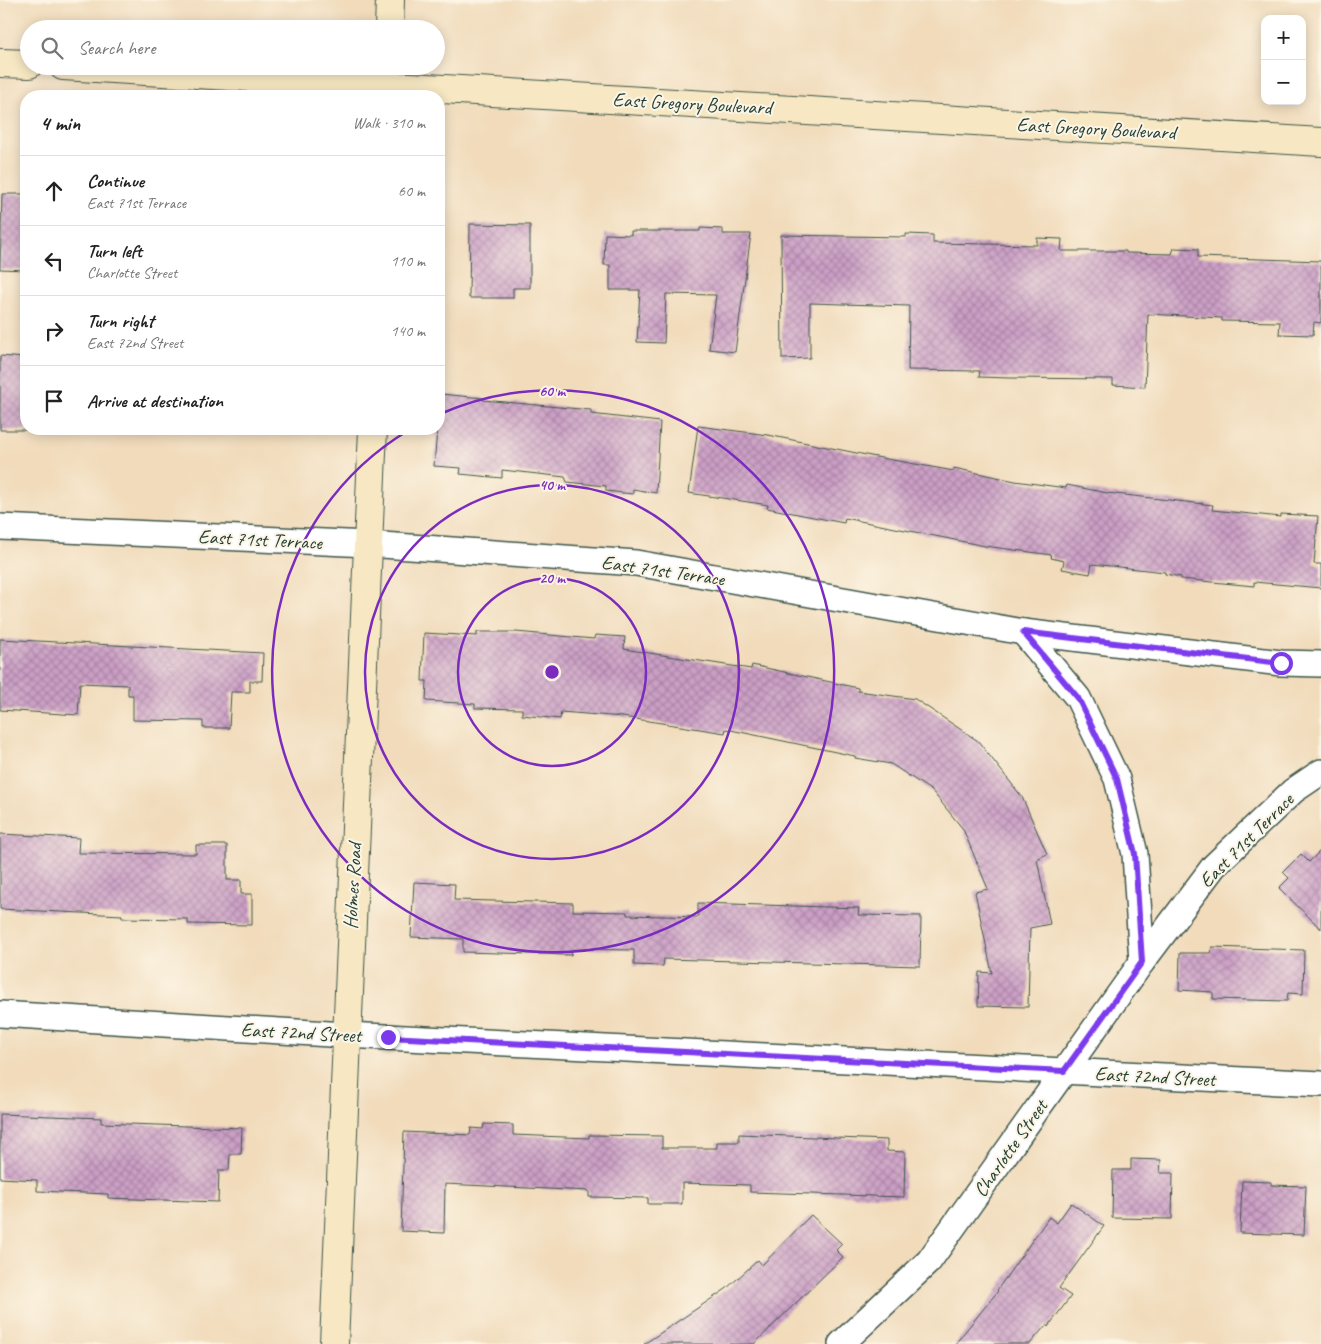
<!DOCTYPE html>
<meta charset="utf-8">
<style>
body{margin:0;font-family:Caveat,sans-serif;background:#f2f2f2;color:#222}
.controls{position:absolute;right:15px;top:15px;display:grid;overflow:hidden;border-radius:10px;box-shadow:0 2px 12px #0003}
.controls button{width:45px;height:45px;display:grid;place-items:center;padding:0;border:0;border-bottom:1px solid #e0e0e0;background:#fff;color:#222;font:25px sans-serif}
.stop{position:absolute;width:15px;height:15px;margin:-11px;border:4px solid #7c3aed;border-radius:50%;background:#fff}
.stop.end{background:#7c3aed;border-color:#fff;box-shadow:0 1px 5px #0008}
.list{margin:0;padding:0;list-style:none}
h2{display:flex;justify-content:space-between;align-items:center;height:65px;margin:0;padding:0 20px;font-size:21px}
h2 small{font-size:16px;font-weight:400;color:#767676}
.list li{display:grid;grid-template-columns:32px 1fr auto;gap:15px;align-items:center;box-sizing:border-box;height:70px;padding:0 20px;border-top:1px solid #e0e0e0}
.list b{display:block;font-size:19px;white-space:nowrap}
.list p{margin:0;font-size:16px;white-space:nowrap;color:#767676}
.list em{font-size:16px;font-style:normal;color:#767676}
.icon{flex:none;width:28px;height:28px;fill:none;stroke:currentColor;stroke-width:2;stroke-linecap:round;stroke-linejoin:round}
.map{position:relative;flex:none;width:1321px;height:1344px;overflow:hidden}
.search{position:absolute;background:#fff;box-shadow:0 2px 12px #0003;left:20px;top:20px;width:425px;height:55px;display:flex;align-items:center;gap:12px;box-sizing:border-box;padding:0 18px;border-radius:28px;color:#767676;font-size:19px}
.panel{position:absolute;background:#fff;box-shadow:0 2px 12px #0003;left:20px;top:90px;width:425px;height:345px;border-radius:20px}
.map>svg:first-child{display:block}
.building{fill:url(#building-cross-hatch)}
.lines{fill:none;stroke-linecap:round;stroke-linejoin:round}
.minor-casing{stroke:#3e5548;stroke-width:28}
.secondary-casing{stroke:#3e5548;stroke-width:30}
.minor{stroke:#fff;stroke-width:25}
.secondary{stroke:#f7e8c3;stroke-width:28}
.route{stroke:#7c3aed;stroke-width:6}
.ring{fill:none;stroke:#7b2cbf;stroke-width:2.5}
.labels{text-anchor:middle;stroke-width:4;stroke-linejoin:round;paint-order:stroke}
.street-label{font-size:20px;fill:#1f3d34;stroke:#fcf5e5}
.centre{fill:#7b2cbf;stroke:#fcf5e5;stroke-width:2.5}
.ring-label{font-size:15px;text-anchor:middle;font-weight:bold;fill:#7b2cbf;stroke:#fcf5e5;stroke-width:4;stroke-linejoin:round;paint-order:stroke}
</style>
<div class="map">
<svg width="1321" height="1344" viewBox="0 0 1321 1344">
<defs>
<pattern id="building-cross-hatch" width="8" height="8" patternUnits="userSpaceOnUse" patternTransform="scale(1.25)"><rect width="8" height="8" fill="#cc9fc6"/><path d="M0 0l8 8M0 8l8-8" fill="none" stroke="#a583a2"/></pattern>
</defs>
<rect width="100%" height="100%" fill="#fcf5e5"/>
<filter id="ink" filterUnits="userSpaceOnUse"><feTurbulence type="fractalNoise" baseFrequency=".02" numOctaves="2"/><feDisplacementMap in="SourceGraphic" scale="10" xChannelSelector="R" yChannelSelector="G"/><feConvolveMatrix kernelMatrix="1 2 1 2 8 2 1 2 1" color-interpolation-filters="sRGB"/></filter>
<filter id="wash" filterUnits="userSpaceOnUse"><feTurbulence type="fractalNoise" baseFrequency=".0096" numOctaves="4" result="noise"/><feDisplacementMap in="SourceGraphic" scale="20" xChannelSelector="R" yChannelSelector="G"/><feGaussianBlur stdDeviation="1.12" result="paint"/><feColorMatrix in="noise" values="0 0 0 0 0 0 0 0 0 0 0 0 0 0 0 0 0 1.4 0 .05"/><feComposite in="paint" operator="in"/></filter>
<g filter="url(#wash)">
<rect width="100%" height="100%" fill="#f1dbbb"/>
<g id="blocks">
<!-- building -->
<g class="building">
<polygon points="2,194 26,194 26,270 0,269"/>
<polygon points="470,224 530,225 530,288 513,288 513,298 469,298"/>
<polygon points="700,228 723,229 723,234 751,234 735,352 709,349 716,295 666,294 664,343 637,342 640,290 610,290 610,265 604,265 605,234 631,235 631,231 700,231"/>
<polygon points="906,234 933,235 933,243 1037,245 1037,238 1062,239 1061,251 1126,251 1126,253 1172,254 1174,248 1198,249 1198,257 1321,261 1321,323 1314,322 1313,335 1279,334 1280,322 1222,321 1222,318 1148,314 1145,387 1113,385 1113,379 1010,378 979,377 980,371 908,370 909,306 810,303 810,358 782,359 781,235 906,237"/>
<polygon points="0,356 26,358 26,430 0,430"/>
<polygon points="440,394 483,398 483,400 591,410 591,414 660,422 656,493 633,489 633,494 606,491 606,486 567,482 565,477 502,470 502,478 460,474 461,468 434,466"/>
<polygon points="698,426 768,435 876,457 954,471 954,468 1015,481 1066,488 1067,485 1107,493 1213,505 1212,510 1281,517 1281,514 1318,516 1314,564 1321,564 1321,588 1254,582 1254,586 1181,579 1181,577 1165,574 1165,572 1092,564 1090,574 1062,569 1064,561 1051,558 1052,555 985,546 845,518 844,523 767,508 768,505 689,493"/>
<polygon points="477,632 516,632 594,639 595,635 625,637 624,649 751,669 752,665 858,688 858,691 915,699 978,741 1022,797 1047,854 1037,859 1050,924 1030,928 1028,1007 978,1006 979,972 992,973 975,892 988,889 963,829 932,791 891,764 855,758 855,756 726,729 725,733 623,717 561,712 560,719 522,715 522,709 475,708 475,704 426,701 427,681 422,681 424,633 477,636"/>
<polygon points="0,639 263,653 262,681 250,681 250,692 231,692 229,728 203,728 203,721 133,720 133,695 128,695 128,685 80,683 78,715 0,710"/>
<polygon points="0,834 79,838 78,853 196,854 196,845 227,845 227,880 241,880 241,894 252,894 252,925 188,924 188,919 122,918 122,915 0,909"/>
<polygon points="1321,850 1321,929 1279,888 1289,878 1283,872 1301,854 1309,862"/>
<polygon points="414,882 455,884 454,900 573,903 573,911 627,912 627,915 698,917 698,903 859,908 858,915 921,916 920,966 664,959 663,966 634,965 634,950 572,949 571,955 463,952 463,939 411,937"/>
<polygon points="1212,947 1304,950 1303,994 1288,993 1287,1001 1213,999 1213,992 1179,990 1180,953 1211,953"/>
<polygon points="0,1114 101,1118 101,1123 242,1128 241,1154 230,1154 229,1170 219,1170 218,1202 108,1198 108,1194 37,1191 37,1180 0,1178"/>
<polygon points="484,1124 513,1125 513,1135 589,1138 589,1135 662,1136 662,1148 717,1148 717,1142 739,1142 739,1134 887,1140 887,1151 905,1152 904,1197 750,1192 750,1185 682,1183 682,1204 648,1204 648,1198 589,1197 589,1191 445,1184 444,1233 401,1231 404,1132 470,1135 471,1128 483,1129"/>
<polygon points="1131,1159 1161,1160 1160,1173 1173,1173 1172,1219 1112,1218 1113,1170 1131,1170"/>
<polygon points="1242,1181 1271,1182 1271,1185 1306,1186 1304,1235 1240,1233"/>
<polygon points="1071,1203 1104,1226 1059,1288 1071,1296 1048,1327 1046,1325 1030,1344 955,1344 998,1291 997,1290 1049,1217 1057,1223"/>
<polygon points="811,1215 842,1244 836,1250 843,1257 754,1344 644,1344 726,1289 758,1260 762,1265"/>
</g>
</g>
</g>
<g filter="url(#ink)">
<use href="#blocks" fill-opacity="0" stroke="#3e5548" stroke-width="1"/>
<g class="lines">
<defs>
<g id="minor">
<polyline points="0,527 368,544 636,563 1023,632 1281,663 1321,664"/>
<polyline points="1023,632 1078,698 1117,779 1135,854 1142,962"/>
<polyline points="0,1014 346,1035 1321,1084"/>
<polyline points="841,1344 929,1261 1142,962 1214,866 1293,791 1321,772"/>
</g>
<g id="secondary">
<polyline points="389,29 390,0"/>
<polyline points="0,63 29,64"/>
<polyline points="63,66 1321,142"/>
<polyline points="334,1344 373,429"/>
</g>
</defs>
<!-- minor casing -->
<use href="#minor" class="minor-casing"/>
<!-- secondary casing -->
<use href="#secondary" class="secondary-casing"/>
<!-- minor -->
<use href="#minor" class="minor"/>
<!-- secondary -->
<use href="#secondary" class="secondary"/>
</g>
</g>
<g class="lines" filter="url(#ink)">
<!-- route -->
<polyline class="route" points="388,1037 1064,1071 1142,962 1135,854 1117,779 1078,698 1023,632 1281,663"/>
</g>
<!-- distance rings -->
<g class="ring">
<circle cx="552" cy="672" r="94"/>
<circle cx="552" cy="672" r="187"/>
<path d="M440 414A281 281 0 1 1 409 430"/>
</g>
<g class="labels">
<!-- street labels -->
<g class="street-label">
<text transform="translate(692 103) rotate(3)" y="7">East Gregory Boulevard</text>
<text transform="translate(1096 128) rotate(3)" y="7">East Gregory Boulevard</text>
<text transform="translate(260 539) rotate(3)" y="7">East 71st Terrace</text>
<text transform="translate(663 570) rotate(8)" y="7">East 71st Terrace</text>
<text transform="translate(1246 840) rotate(-45)" y="7">East 71st Terrace</text>
<text transform="translate(352 886) rotate(-87)" y="7">Holmes Road</text>
<text transform="translate(301 1032) rotate(3)" y="7">East 72nd Street</text>
<text transform="translate(1155 1076) rotate(3)" y="7">East 72nd Street</text>
<text transform="translate(1010 1148) rotate(-55)" y="7">Charlotte Street</text>
</g>
</g>
<circle cx="552" cy="672" r="8" class="centre"/>
<g class="ring-label">
<text x="552" y="396">60 m</text>
<text x="552" y="490">40 m</text>
<text x="552" y="583">20 m</text>
</g>
</svg>
<div class="controls">
<button>+</button>
<button>−</button>
</div>
<div class="stop" style="left:1281px;top:663px"></div>
<div class="stop end" style="left:388px;top:1037px"></div>
<div class="search"><svg class="icon" aria-label="search" viewBox="0 0 24 24"><circle cx="10" cy="10" r="6"/><path d="M15 15l6 6"/></svg>Search here</div>
<section class="panel">
<h2>4 min<small>Walk · 310 m</small></h2>
<ul class="list">
<li><svg class="icon" aria-label="ahead" viewBox="0 0 24 24"><path d="M12 20V5M6 11l6-6 6 6"/></svg><div><b>Continue</b><p>East 71st Terrace</p></div><em>60 m</em></li>
<li><svg class="icon" aria-label="left" viewBox="0 0 24 24"><path d="M17 20v-9H6M10 6l-5 5 5 5"/></svg><div><b>Turn left</b><p>Charlotte Street</p></div><em>110 m</em></li>
<li><svg class="icon" aria-label="right" viewBox="0 0 24 24"><path d="M7 20v-9h11M14 6l5 5-5 5"/></svg><div><b>Turn right</b><p>East 72nd Street</p></div><em>140 m</em></li>
<li><svg class="icon" aria-label="arrive" viewBox="0 0 24 24"><path d="M6 21V4h12l-3 4 3 4H6"/></svg><div><b>Arrive at destination</b></div></li>
</ul>
</section>
</div>
